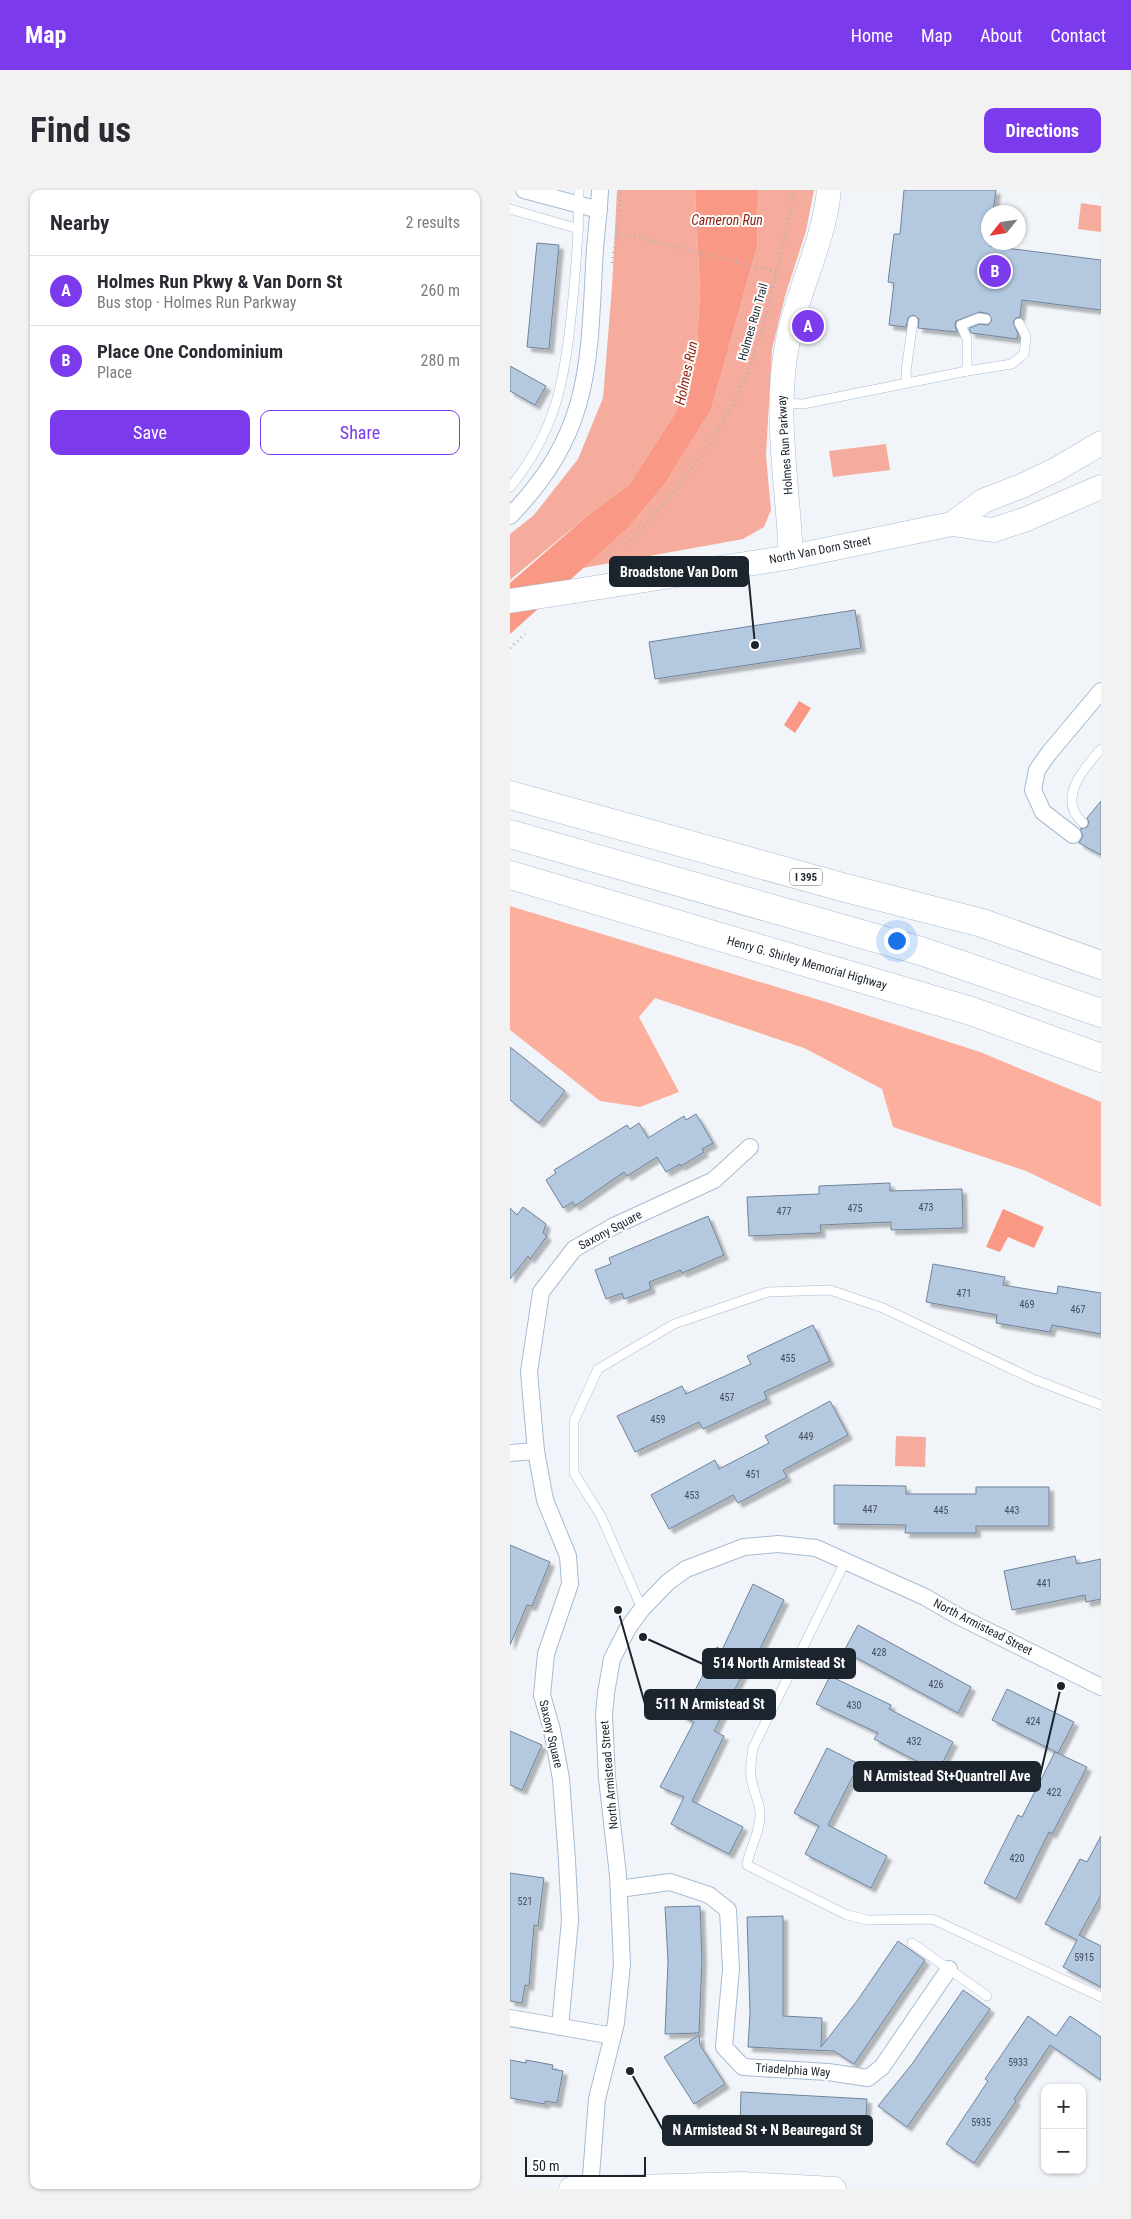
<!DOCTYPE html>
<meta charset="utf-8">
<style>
body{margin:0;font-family:"Roboto Condensed",sans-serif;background:#f2f2f3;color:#2b2b33}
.controls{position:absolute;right:15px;bottom:15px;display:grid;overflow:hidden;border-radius:10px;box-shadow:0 1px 4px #0004}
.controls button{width:45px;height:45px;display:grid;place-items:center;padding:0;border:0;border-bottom:1px solid #e1e1e2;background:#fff;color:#2b2b33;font:25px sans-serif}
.compass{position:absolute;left:471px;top:15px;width:45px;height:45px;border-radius:50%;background:#fff;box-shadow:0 1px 4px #0004;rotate:240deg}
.scale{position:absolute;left:15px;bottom:12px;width:121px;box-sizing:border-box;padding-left:5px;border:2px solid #1c242d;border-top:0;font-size:14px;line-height:18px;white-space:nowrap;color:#1c242d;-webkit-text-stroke:4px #fff;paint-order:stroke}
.you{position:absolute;left:386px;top:750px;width:18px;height:18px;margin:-12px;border:4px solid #fff;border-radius:50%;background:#1a73e8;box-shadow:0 0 0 8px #1a73e833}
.badge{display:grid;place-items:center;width:32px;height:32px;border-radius:50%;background:#7c3aed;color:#fff;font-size:16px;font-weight:700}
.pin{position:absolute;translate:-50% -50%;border:2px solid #fff;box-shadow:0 1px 5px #0006}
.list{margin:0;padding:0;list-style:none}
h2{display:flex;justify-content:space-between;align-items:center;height:65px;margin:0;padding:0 20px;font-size:21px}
h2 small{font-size:16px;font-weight:400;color:#7c7c81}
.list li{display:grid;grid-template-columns:32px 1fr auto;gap:15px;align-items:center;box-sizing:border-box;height:70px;padding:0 20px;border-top:1px solid #e1e1e2}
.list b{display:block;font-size:19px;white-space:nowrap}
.list p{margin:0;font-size:16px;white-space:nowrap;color:#7c7c81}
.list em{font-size:16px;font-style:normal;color:#7c7c81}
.actions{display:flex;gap:10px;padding:15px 20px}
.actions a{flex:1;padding:11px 0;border:1px solid #7c3aed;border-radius:10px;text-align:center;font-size:18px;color:#7c3aed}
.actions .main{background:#7c3aed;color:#fff}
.map{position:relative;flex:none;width:591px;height:1999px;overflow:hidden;border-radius:10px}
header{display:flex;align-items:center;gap:30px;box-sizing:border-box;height:70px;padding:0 25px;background:#7c3aed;color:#fff}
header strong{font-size:24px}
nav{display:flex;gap:28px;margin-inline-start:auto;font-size:18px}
.intro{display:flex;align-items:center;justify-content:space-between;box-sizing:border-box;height:120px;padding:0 30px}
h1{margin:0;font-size:35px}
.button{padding:12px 22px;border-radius:10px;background:#7c3aed;color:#fff;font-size:18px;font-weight:700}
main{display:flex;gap:30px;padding:0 30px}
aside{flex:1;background:#fff;border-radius:10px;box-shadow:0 1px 4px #0004}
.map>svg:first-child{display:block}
.green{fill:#f6ac9c}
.forest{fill:#fdaf9e}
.water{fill:#f99884}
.building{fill:#b4c9e0;stroke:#708399;filter:url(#shadow)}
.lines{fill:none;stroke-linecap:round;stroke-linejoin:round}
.lane-casing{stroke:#a6bbd2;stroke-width:10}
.street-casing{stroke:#a6bbd2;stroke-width:18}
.secondary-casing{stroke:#a6bbd2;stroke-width:25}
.highway-casing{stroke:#a6bbd2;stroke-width:29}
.path{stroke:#afb4ba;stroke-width:3;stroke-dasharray:1 4;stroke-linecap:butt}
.lane{stroke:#fff;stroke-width:9}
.street{stroke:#fff;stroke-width:16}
.secondary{stroke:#fff;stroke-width:24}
.highway{stroke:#fff;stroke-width:28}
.secondary-bridge-casing{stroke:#a6bbd2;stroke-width:25;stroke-linecap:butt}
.secondary-bridge{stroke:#fff;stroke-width:24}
.labels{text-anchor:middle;stroke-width:4;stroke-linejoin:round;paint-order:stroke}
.number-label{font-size:10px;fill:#424d5a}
.shield{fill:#fff;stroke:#60666c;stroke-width:1}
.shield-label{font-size:11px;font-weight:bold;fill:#1c242d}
.street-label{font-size:12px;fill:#1c242d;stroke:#fff}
.water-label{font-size:14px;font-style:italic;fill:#8e1f0a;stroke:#fff}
.leader{fill:none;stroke:#1c242d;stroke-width:2}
.callout-dot{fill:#1c242d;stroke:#fff;stroke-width:2}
.callout{fill:#1c242d;stroke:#1c242d;stroke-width:2}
.callout-label{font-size:14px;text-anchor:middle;font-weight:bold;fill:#fff}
</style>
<header>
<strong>Map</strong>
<nav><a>Home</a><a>Map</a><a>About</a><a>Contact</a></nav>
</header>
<div class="intro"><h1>Find us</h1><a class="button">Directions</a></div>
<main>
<aside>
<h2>Nearby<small>2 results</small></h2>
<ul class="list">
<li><span class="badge">A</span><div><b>Holmes Run Pkwy &amp; Van Dorn St</b><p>Bus stop · Holmes Run Parkway</p></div><em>260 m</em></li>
<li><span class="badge">B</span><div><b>Place One Condominium</b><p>Place</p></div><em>280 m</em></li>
</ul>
<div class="actions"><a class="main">Save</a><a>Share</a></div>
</aside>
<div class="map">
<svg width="591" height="1999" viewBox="0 0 591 1999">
<defs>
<filter id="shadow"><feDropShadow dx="4.5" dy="4.5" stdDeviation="1" flood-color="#0004"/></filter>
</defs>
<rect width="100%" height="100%" fill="#f1f5fa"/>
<!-- green -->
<g class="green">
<polygon points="107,0 185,0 190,100 187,156 166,222 119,295 77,326 0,390 0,344 24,325 68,269 93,208 102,97"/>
<polygon points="248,0 304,0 296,41 275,106 262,159 256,266 261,320 254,337 233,349 73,378 120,336 156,292 201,220 247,57"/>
<polygon points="571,13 591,16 591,42 568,39"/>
<polygon points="376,254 380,280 323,287 319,261"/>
<polygon points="386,1246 416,1247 415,1277 385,1276"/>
</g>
<!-- forest -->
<polygon class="forest" points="0,716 316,812 470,862 591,912 591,1017 516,981 383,937 372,899 294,858 145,808 129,827 169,902 130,917 90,911 0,840"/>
<!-- water -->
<g class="water">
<polygon points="185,0 248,0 247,57 201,220 156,292 120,336 0,444 0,393 77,326 119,295 166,222 187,156 190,100"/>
<polygon points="289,511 301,518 285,543 274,535"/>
<polygon points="493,1019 534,1037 524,1058 498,1047 490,1062 476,1057"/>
</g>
<!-- building -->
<g class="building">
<polygon points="394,0 486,0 483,22 478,22 480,56 591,70 591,120 512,110 510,127 506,128 503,132 508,144 507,149 461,143 459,138 470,134 478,135 482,130 479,124 470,122 446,131 445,135 447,142 408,138 409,129 403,125 398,128 396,137 379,135 384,93 378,92 384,44 390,44"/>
<polygon points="27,53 49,55 39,159 17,157"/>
<polygon points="0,176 36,196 25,215 0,201"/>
<polygon points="345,420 351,458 145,489 139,452"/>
<polygon points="591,611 591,665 569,653 573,646 570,639 577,637 579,632 577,628"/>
<polygon points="0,857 55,901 29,933 0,910"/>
<polygon points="186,924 203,953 192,959 194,962 171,976 170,974 156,982 147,967 117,986 114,982 65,1016 63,1012 53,1018 36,990 46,983 44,980 117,935 120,939 129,933 138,948 174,926 176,930"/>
<polygon points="380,993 380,1001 452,999 453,1038 381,1040 381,1032 310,1035 311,1043 239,1046 237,1007 309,1004 309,996"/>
<polygon points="13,1017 36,1034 33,1043 37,1046 20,1069 18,1066 0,1089 0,1018 7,1025"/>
<polygon points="198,1026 214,1065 172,1083 171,1080 139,1092 141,1099 114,1109 112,1103 96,1109 85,1080 101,1074 99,1068"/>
<polygon points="423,1074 495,1087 493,1095 547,1104 548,1096 591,1103 591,1144 542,1135 540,1142 486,1133 487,1125 416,1112"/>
<polygon points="303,1135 320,1171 254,1202 257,1209 193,1239 189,1232 125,1262 107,1226 172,1196 176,1204 241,1174 237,1166"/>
<polygon points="320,1211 338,1245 273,1280 277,1287 228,1313 223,1305 159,1339 141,1305 205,1270 209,1279 259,1253 255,1246"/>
<polygon points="324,1295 396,1296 396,1304 466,1304 466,1297 539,1297 539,1336 466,1336 466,1343 395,1343 396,1335 324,1334"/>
<polygon points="0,1355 40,1372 22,1416 17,1415 0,1455"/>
<polygon points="565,1366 567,1374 591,1369 591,1409 576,1412 575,1405 502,1420 494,1381"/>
<polygon points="243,1394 274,1410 242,1475 238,1473 204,1541 214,1546 182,1611 233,1637 219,1664 161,1634 174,1607 150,1597 184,1532 172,1526 207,1457 212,1460"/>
<polygon points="348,1435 461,1497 448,1523 334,1461"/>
<polygon points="320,1486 381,1515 379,1519 443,1552 428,1582 364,1549 368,1543 306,1514"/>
<polygon points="497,1499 564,1532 548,1563 482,1530"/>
<polygon points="0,1541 32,1555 12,1600 0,1595"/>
<polygon points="317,1558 349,1574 318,1635 377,1666 361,1698 295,1664 309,1636 284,1623"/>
<polygon points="545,1562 577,1577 542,1644 539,1642 506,1709 474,1693 508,1625 512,1627"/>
<polygon points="591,1646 591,1705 569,1745 591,1756 591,1797 553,1777 567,1750 535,1734 570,1669 577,1672"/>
<polygon points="0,1683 34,1688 28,1736 24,1735 19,1796 15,1795 12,1813 0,1811"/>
<polygon points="190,1716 192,1770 189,1843 155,1844 158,1771 155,1717"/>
<polygon points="273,1726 273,1826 312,1828 311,1857 347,1811 388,1751 415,1770 344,1874 324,1861 238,1857 240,1823 237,1727"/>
<polygon points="453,1800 480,1819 397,1937 368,1916 402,1874"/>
<polygon points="518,1826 546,1846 560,1826 591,1847 591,1890 540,1855 504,1909 506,1911 464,1973 436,1954 478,1891 475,1889"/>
<polygon points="189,1845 190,1855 215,1894 184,1914 154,1867"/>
<polygon points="0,1870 16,1873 16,1870 43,1875 42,1879 53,1881 47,1913 35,1911 35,1914 0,1908"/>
<polygon points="231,1902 357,1909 355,1943 230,1935"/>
</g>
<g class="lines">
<defs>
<g id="lane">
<polyline points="0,19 69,39"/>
<polyline points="457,181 502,174 514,164 516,146 509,133"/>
<polyline points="397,193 396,181 403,131"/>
<polyline points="272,213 293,214 457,181 457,149 451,135 469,128 476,129"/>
<path d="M0,297C47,241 55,187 62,118C66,78 69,39 69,0"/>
<path d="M573,633C546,609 574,578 591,559"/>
<path d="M336,1370L243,1558C241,1571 239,1584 243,1596C245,1605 250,1614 250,1623C251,1641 240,1656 237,1675L337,1725L358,1730L422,1729L591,1807"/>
<polyline points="132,1419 91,1326 64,1283 64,1231 88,1179 164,1134 258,1102 320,1100 373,1118 523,1189 591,1215"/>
<polyline points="402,1753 477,1806"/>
</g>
<g id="street">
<polyline points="14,0 89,20"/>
<path d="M0,326C78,245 79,182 84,75C85,50 89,25 90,0"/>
<polyline points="563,645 533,622 523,600 527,580 539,563 591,501"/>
<polyline points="0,1263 26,1261"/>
<polyline points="109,1699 160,1692 199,1705 218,1720 221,1779 214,1857 233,1877 318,1882 358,1888 372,1877 439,1779"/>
<polyline points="0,1828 103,1846"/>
<polyline points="50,1837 60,1730 57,1670 51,1589 42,1540 32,1505 36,1464 60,1394 58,1366 35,1310 26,1261 19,1182 31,1102 64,1059 104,1036 204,990 240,957"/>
<polyline points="80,1999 87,1909 106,1833 112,1774 108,1685 97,1588 94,1525 96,1503 102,1469 118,1438 132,1419 158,1392 176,1379 234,1357 268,1354 306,1358 415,1407 446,1425 591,1497"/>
</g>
<g id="secondary">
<polyline points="442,334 473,311 514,295 547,279 591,253"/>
<path d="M281,367C278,295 263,222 278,150C288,99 314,52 319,0"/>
<polyline points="65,401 281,367 442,334 483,340 514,330 591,297"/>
<polyline points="61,1999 232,1994 324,1999"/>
</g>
<g id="highway">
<polyline points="0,605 332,697 472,733 591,775"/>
<polyline points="0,644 411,761 591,823"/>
<polyline points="0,685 461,821 591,868"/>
</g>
</defs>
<!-- lane casing -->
<use href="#lane" class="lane-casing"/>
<!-- street casing -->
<use href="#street" class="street-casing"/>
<!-- secondary casing -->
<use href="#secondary" class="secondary-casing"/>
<!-- highway casing -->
<use href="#highway" class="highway-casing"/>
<!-- path -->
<g class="path">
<polyline points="111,0 107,42 267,82"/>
<polyline points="102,73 107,42"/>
<path d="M116,354C161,310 216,240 238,181C260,123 271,61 284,0"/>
<polyline points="0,458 15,444"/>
</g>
<!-- lane -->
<use href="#lane" class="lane"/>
<!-- street -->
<use href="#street" class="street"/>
<!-- secondary -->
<use href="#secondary" class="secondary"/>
<!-- highway -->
<use href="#highway" class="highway"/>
<defs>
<polyline id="secondary-bridge" points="0,411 65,401"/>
</defs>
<!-- secondary-bridge casing -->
<use href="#secondary-bridge" class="secondary-bridge-casing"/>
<!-- secondary-bridge -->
<use href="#secondary-bridge" class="secondary-bridge"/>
</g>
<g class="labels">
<!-- number labels -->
<g class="number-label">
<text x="416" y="1021">473</text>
<text x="345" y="1022">475</text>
<text x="274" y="1025">477</text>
<text x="454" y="1107">471</text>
<text x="517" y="1118">469</text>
<text x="568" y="1123">467</text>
<text x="278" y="1172">455</text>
<text x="217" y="1211">457</text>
<text x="148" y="1233">459</text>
<text x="296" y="1250">449</text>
<text x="243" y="1288">451</text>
<text x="182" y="1309">453</text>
<text x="360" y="1323">447</text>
<text x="431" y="1324">445</text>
<text x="502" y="1324">443</text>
<text x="534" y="1397">441</text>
<text x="369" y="1466">428</text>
<text x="426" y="1498">426</text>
<text x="344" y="1519">430</text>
<text x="523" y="1535">424</text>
<text x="404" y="1555">432</text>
<text x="544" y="1606">422</text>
<text x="507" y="1672">420</text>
<text x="15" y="1715">521</text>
<text x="574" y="1771">5915</text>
<text x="508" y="1876">5933</text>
<text x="471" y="1936">5935</text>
</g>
<!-- shield labels -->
<rect class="shield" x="280" y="678.5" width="32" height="17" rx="4"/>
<g class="shield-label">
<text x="296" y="691">I 395</text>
</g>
<!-- street labels -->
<g class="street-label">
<text transform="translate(243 132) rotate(-74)" y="4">Holmes Run Trail</text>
<text transform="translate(275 255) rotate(-94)" y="4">Holmes Run Parkway</text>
<text transform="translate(310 360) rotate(-11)" y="4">North Van Dorn Street</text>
<text transform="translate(297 773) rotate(16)" y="4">Henry G. Shirley Memorial Highway</text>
<text transform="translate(100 1040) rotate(-28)" y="4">Saxony Square</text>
<text transform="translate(473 1437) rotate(27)" y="4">North Armistead Street</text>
<text transform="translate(41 1544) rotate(77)" y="4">Saxony Square</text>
<text transform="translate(99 1585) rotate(-95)" y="4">North Armistead Street</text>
<text transform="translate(283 1880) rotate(4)" y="4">Triadelphia Way</text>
</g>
<!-- water labels -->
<g class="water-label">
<text x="217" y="35">Cameron Run</text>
<text transform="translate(176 183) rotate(-78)" y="5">Holmes Run</text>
</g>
</g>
<!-- callouts -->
<path class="leader" d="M245 455L238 382M133 1447L193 1474M108 1420L135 1514M551 1496L530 1586M120 1881L153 1940"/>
<g class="callout-dot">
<circle cx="245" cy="455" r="5"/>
<circle cx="133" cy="1447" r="5"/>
<circle cx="108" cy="1420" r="5"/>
<circle cx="551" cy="1496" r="5"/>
<circle cx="120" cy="1881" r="5"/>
</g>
<g class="callout">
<rect x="100" y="367" width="138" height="29" rx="5"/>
<rect x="193" y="1459" width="152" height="29" rx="5"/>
<rect x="135" y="1500" width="130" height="29" rx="5"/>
<rect x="344" y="1572" width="186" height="29" rx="5"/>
<rect x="153" y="1926" width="209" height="29" rx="5"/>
</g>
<g class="callout-label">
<text x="169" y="387">Broadstone Van Dorn</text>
<text x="269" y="1478">514 North Armistead St</text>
<text x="200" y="1519">511 N Armistead St</text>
<text x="437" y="1591">N Armistead St+Quantrell Ave</text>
<text x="257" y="1945">N Armistead St + N Beauregard St</text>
</g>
</svg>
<div class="controls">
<button>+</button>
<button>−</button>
</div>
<svg class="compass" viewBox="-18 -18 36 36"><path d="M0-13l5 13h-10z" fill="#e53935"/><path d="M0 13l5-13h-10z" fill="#7c7c81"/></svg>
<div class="scale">50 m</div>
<div class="you"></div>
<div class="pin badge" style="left:298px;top:136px">A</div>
<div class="pin badge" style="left:485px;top:81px">B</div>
</div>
</main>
